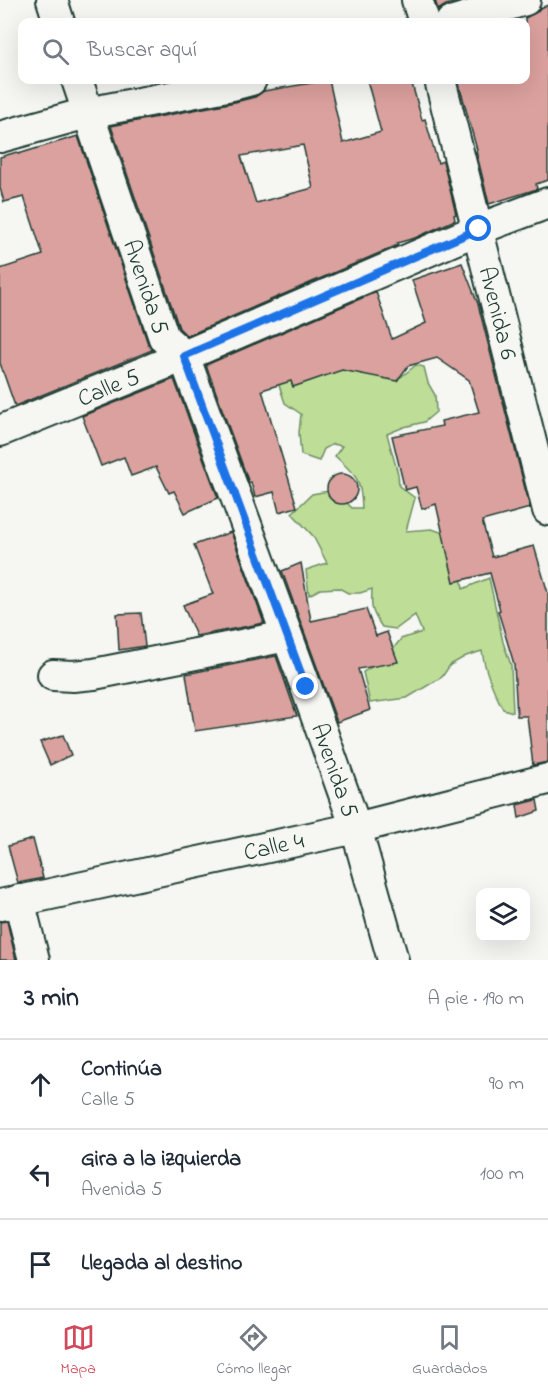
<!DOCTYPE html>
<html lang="es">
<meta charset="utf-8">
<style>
body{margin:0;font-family:"Indie Flower",sans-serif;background:#f2f2f3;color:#1f2937}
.controls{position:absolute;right:18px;bottom:18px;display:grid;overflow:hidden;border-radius:12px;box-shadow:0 6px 24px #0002}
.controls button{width:54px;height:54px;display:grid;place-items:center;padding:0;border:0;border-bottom:2px solid #e0e1e3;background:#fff;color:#1f2937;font:30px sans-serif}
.stop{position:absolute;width:18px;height:18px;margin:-14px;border:4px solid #1a73e8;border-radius:50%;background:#fff}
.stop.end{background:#1a73e8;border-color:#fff;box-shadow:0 2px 6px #0008}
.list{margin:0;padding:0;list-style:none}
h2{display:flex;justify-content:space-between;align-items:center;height:78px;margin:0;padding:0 24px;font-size:26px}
h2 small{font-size:20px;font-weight:400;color:#747a83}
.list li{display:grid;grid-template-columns:39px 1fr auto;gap:18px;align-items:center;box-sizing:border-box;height:90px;padding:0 24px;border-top:2px solid #e0e1e3}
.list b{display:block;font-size:22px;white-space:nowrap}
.list p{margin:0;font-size:20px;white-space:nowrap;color:#747a83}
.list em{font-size:20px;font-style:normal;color:#747a83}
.icon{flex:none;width:33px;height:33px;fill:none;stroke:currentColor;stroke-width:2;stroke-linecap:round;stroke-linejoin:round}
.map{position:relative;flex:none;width:548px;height:960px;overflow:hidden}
.search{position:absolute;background:#fff;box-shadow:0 6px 24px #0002;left:18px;right:18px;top:18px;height:66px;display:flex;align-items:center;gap:15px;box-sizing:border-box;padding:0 21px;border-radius:12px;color:#747a83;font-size:22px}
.sheet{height:348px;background:#fff}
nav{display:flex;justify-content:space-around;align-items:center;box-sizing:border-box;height:84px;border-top:2px solid #e0e1e3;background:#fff;font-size:16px;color:#747a83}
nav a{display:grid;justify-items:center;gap:3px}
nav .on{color:#d1495b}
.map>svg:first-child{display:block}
.green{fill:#bede97;stroke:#6e8e66;stroke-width:1.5}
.building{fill:#dba19e;stroke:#1f3d34;stroke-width:1.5;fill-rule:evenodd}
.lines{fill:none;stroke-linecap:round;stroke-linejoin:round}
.minor-casing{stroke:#1f3d34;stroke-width:34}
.minor{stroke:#f6f6f2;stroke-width:30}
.route{stroke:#1a73e8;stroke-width:8}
.labels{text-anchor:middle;stroke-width:5;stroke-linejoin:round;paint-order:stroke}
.street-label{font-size:24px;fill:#1f3d34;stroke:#f6f6f2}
</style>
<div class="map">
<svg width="548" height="960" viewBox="0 0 548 960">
<rect width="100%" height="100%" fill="#f6f6f2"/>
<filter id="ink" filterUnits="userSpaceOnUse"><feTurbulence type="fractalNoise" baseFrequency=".0167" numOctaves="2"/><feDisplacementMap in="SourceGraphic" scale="12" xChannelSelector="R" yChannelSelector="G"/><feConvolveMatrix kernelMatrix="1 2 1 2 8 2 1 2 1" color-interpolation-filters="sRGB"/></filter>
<g filter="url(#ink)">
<!-- green -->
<path class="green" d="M345,359L401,377L416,365L424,367L428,383L435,395L436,412L424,422L404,427L387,434L398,474L399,486L415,498L406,531L432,529L455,537L463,589L489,578L503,642L511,665L513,712L503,709C493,690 485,672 482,651L466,656L450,665L442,677L407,698L370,703L363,672L385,659L401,639L422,632L415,615L396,629L382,627C371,611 371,607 372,589L360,593H348L339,588L320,589L309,595L306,570L327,563L313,536L292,513L312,494L334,490L352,508H362C361,479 357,476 335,456L342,446L333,444L324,449L319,461L301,455L299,433L301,414L285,403L278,382Z"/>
<!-- building -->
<g class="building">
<polygon points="435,0 464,0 446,5 438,10"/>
<polygon points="548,5 548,180 536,184 537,189 489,204 476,151 477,150 458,80 525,80 525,18 537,12 540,8"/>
<path d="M329,80L343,143L381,132L367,80H411L422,120L425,119L438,163L443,161L456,214L454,215L455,220L415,238L397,243L398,245L187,336L179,328L111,126L235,102L255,97L264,91ZM303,145L313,188L256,203L241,156Z"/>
<polygon points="78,136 148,344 152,350 15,406 0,363 0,269 43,255 24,197 4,202 0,188 0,157 17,152 18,154"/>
<polygon points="462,263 478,304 530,508 482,521 492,557 534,546 548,593 548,762 533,765 527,716 517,716 514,664 498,611 500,610 490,573 454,582 436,504 422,509 416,487 405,490 392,436 442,426 441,421 479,412 469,380 437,358 408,366 397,381 342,370 293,387 291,381 262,390 297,507 279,512 274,492 255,497 251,482 249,483 206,365 376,292 392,339 426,323 412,280"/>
<polygon points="174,379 218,498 185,513 174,491 169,493 156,467 131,476 124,457 101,466 82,416"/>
<circle cx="342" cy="489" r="15"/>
<polygon points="231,532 264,623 196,636 183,605 213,594 194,545"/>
<polygon points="301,563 311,621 366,609 376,636 387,632 398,662 358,669 370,710 337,722 282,571"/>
<polygon points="141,613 145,646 119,650 117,614"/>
<polygon points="276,656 297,716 195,731 186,674"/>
<polygon points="63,735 71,755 50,765 40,742"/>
<polygon points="537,800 539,811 519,818 517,805"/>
<polygon points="33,839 43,878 18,883 8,846"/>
<polygon points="7,921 16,960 0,960 0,922"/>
</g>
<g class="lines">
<defs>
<g id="minor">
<polyline points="52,0 59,22"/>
<polyline points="417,0 424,22"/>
<polyline points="451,22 525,0"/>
<path id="s1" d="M77,80L164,338L184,356L306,687L356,828L393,960"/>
<path id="s2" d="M440,80L548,510"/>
<polyline points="0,137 87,113 232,85 251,80"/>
<path id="s3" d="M0,431L184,356L479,229L548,203"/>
<polyline points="53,675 73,676 94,674 287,636"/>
<polyline points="19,900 34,960"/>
<path id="s4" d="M0,905L356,828L548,779"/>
</g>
</defs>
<!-- minor casing -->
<use href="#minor" class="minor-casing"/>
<!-- minor -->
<use href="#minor" class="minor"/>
</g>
</g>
<g class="lines" filter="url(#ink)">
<!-- route -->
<polyline class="route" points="306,687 184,356 479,229"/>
</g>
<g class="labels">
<!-- street labels -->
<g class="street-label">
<text dy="8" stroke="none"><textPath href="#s1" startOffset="218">Avenida 5</textPath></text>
<text dy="8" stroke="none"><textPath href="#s2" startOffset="240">Avenida 6</textPath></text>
<text dy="8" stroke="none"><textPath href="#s3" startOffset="117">Calle 5</textPath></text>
<text dy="8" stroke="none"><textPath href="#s1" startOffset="740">Avenida 5</textPath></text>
<text dy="8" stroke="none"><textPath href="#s4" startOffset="280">Calle 4</textPath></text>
</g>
</g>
</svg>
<div class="controls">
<button><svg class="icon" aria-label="layers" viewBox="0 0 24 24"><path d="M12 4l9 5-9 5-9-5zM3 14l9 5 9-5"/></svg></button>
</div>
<div class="stop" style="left:479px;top:229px"></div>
<div class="stop end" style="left:306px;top:687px"></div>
<div class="search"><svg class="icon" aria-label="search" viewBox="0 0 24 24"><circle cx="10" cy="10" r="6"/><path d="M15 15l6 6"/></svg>Buscar aquí</div>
</div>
<section class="sheet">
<h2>3 min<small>A pie · 190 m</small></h2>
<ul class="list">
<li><svg class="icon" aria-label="ahead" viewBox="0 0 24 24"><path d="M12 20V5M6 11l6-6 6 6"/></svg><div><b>Continúa</b><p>Calle 5</p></div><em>90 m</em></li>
<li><svg class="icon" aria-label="left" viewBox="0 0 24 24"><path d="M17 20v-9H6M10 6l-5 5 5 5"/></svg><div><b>Gira a la izquierda</b><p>Avenida 5</p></div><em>100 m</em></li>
<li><svg class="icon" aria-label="arrive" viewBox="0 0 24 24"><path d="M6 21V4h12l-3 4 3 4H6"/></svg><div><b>Llegada al destino</b></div></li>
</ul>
</section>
<nav>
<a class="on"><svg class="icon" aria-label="map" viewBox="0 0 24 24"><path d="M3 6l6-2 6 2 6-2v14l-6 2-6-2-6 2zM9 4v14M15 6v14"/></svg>Mapa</a>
<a><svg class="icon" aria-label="directions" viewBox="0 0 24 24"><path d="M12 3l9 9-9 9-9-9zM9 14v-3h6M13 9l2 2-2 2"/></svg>Cómo llegar</a>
<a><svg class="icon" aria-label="saved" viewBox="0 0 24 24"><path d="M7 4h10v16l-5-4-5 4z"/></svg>Guardados</a>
</nav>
